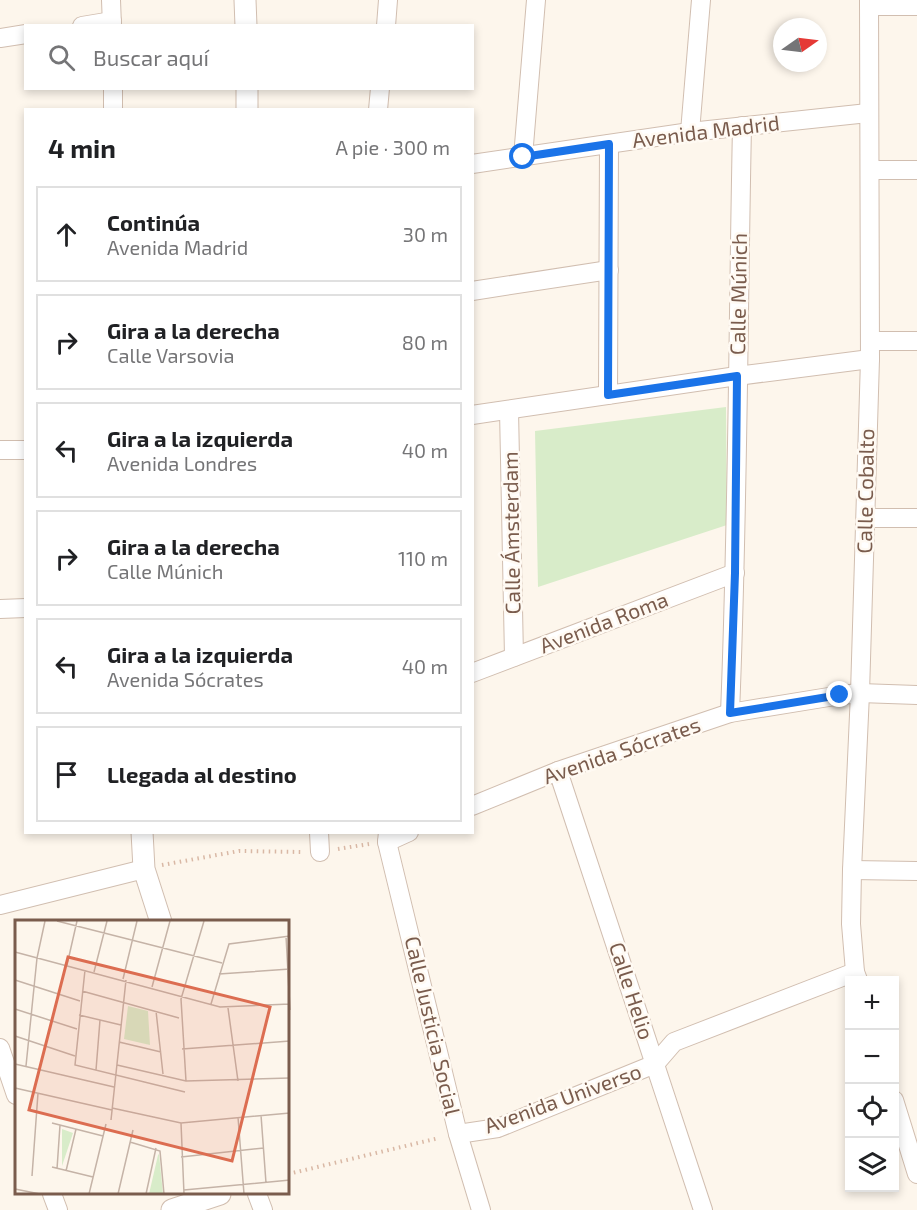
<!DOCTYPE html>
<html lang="es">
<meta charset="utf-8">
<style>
body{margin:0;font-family:"Exo 2",sans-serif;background:#f2f2f2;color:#202124}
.controls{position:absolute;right:18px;bottom:18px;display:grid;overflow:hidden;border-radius:0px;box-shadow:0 3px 9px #0003}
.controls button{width:54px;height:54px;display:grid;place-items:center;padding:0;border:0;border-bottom:2px solid #e0e0e0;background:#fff;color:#202124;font:30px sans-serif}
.compass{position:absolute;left:773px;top:18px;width:54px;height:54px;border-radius:50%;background:#fff;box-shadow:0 3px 9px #0003;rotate:76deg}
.stop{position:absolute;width:18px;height:18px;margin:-14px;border:4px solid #1a73e8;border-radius:50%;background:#fff}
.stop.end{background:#1a73e8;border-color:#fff;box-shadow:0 2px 6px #0008}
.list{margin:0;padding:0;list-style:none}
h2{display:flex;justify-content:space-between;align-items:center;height:78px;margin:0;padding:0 24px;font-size:26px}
h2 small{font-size:20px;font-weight:400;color:#757577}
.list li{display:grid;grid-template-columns:39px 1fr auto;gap:18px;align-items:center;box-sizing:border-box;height:96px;margin:0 12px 12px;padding:0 12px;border:2px solid #e0e0e0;border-radius:0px}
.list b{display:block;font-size:22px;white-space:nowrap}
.list p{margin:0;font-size:20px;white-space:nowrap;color:#757577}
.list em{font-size:20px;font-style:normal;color:#757577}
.icon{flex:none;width:33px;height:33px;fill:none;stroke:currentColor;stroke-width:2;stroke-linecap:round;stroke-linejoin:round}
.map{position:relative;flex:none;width:917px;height:1210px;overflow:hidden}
.search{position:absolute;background:#fff;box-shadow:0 3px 9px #0003;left:24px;top:24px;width:450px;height:66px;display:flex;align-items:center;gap:15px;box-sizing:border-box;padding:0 21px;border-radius:0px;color:#757577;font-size:22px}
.panel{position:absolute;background:#fff;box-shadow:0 3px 9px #0003;left:24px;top:108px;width:450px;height:726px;border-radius:0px}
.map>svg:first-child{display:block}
.green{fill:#d8ecc9}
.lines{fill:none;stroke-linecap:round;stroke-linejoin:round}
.minor-casing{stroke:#d1beb0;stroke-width:20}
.tertiary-casing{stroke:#d1beb0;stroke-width:23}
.path{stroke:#d9b8a5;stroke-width:4;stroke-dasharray:1.5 4.5;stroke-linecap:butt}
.minor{stroke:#fff;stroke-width:18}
.tertiary{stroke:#fff;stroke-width:21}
.route{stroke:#1a73e8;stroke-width:8}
.labels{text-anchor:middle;stroke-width:5;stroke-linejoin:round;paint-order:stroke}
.street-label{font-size:21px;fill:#7a5c4d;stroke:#fffaf3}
.inset-road{fill:none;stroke:#c5b3a7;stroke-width:1.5}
.view{fill:#dc6d51;fill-opacity:0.15;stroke:#dc6d51;stroke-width:3}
.inset-edge{fill:none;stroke:#7a5c4d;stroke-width:3}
</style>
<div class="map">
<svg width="917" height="1210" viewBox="0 0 917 1210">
<rect width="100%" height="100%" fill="#fdf6ec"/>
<!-- green -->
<polygon class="green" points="726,407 727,525 538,587 535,431"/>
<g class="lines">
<defs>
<g id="minor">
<polyline points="111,0 112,26"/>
<polyline points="869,6 917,6"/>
<polyline points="82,26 112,21"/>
<polyline points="386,26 388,0"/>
<polyline points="0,38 26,34"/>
<polyline points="113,88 113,110"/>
<polyline points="378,110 380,88"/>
<polyline points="690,132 701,0"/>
<polyline points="523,157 536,0"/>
<polyline points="472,164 690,132 868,113"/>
<polyline points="870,170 917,170"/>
<polyline points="472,291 609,270"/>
<polyline points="870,341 917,341"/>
<polyline points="608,395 609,144"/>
<polyline points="509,410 514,657"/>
<polyline points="472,415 737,376 870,359"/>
<polyline points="0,450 26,450"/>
<polyline points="866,518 917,518"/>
<polyline points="0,609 26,608"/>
<polyline points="472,673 735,573"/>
<path d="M730,713C738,518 738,322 742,126"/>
<polyline points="558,771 703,1210"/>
<polyline points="472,806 558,771 730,713 841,695 860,693 917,695"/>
<polyline points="319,832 320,852"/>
<polyline points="388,832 387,842 458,1134 481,1210"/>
<polyline points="387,842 409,832"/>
<polyline points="852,870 917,871"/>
<polyline points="0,905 144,869"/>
<polyline points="858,980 855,972 851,924 852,870 860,693 870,359 869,0"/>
<polyline points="0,1048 16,1095"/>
<polyline points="894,1100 917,1174"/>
<polyline points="458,1134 498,1128 655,1064 674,1042 855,972"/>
<polyline points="52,1194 58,1210"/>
<polyline points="257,1194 263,1210"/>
</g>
<g id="tertiary">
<polyline points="245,0 246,26"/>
<polyline points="247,88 247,110"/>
<polyline points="142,832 144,869 161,922"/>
<polyline points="172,1210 220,1194"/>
</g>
</defs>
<!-- minor casing -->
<use href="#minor" class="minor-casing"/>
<!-- tertiary casing -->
<use href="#tertiary" class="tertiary-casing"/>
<!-- path -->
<g class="path">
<polyline points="338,849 369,844"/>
<polyline points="162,865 239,851 301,852"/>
<polyline points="288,1174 439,1138"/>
</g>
<!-- minor -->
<use href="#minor" class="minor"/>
<!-- tertiary -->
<use href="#tertiary" class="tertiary"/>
</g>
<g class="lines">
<!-- route -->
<polyline class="route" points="523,157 609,144 608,395 737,376 735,573 730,713 840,695"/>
</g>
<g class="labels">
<!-- street labels -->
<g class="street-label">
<text transform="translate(706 132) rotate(-7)" y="7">Avenida Madrid</text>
<text transform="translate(739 294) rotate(-89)" y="7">Calle Múnich</text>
<text transform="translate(866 491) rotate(-89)" y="7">Calle Cobalto</text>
<text transform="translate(512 533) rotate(-91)" y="7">Calle Ámsterdam</text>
<text transform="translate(604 623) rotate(-21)" y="7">Avenida Roma</text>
<text transform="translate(622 751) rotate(-19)" y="7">Avenida Sócrates</text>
<text transform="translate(631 991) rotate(72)" y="7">Calle Helio</text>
<text transform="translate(432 1026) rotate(77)" y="7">Calle Justicia Social</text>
<text transform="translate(563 1099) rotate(-20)" y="7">Avenida Universo</text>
</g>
</g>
<!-- overview -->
<g transform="translate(15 920)">
<rect width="274" height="274" fill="#fdf6ec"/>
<path d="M113,86L133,91L135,125L109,119ZM47,209L58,213L47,246ZM144,234L148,274H134L143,235Z" fill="#d8ecc9"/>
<path class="inset-road" d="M42,1L207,43M271,16L275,90M0,32L205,87L275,84M52,45L62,1M70,50L60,145L170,172M79,52L92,1M204,54L275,49M108,59L122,1M0,60L65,81M137,67L155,1M67,71L164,98M196,84L214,24L275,16M213,88L223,161M0,89L62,109M141,91L148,154M64,95L106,105M0,116L60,136M104,122L146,132M167,129L275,121M0,144L99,167M102,145L171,161L275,158M11,146L22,38L30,1M81,150L85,100M171,161L166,79L189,1M0,168L97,190M97,188L166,203L275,193M246,195L251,263M223,197L229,274M96,200L111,60M37,203L88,216M166,203L169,274M115,222L145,231L149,274M166,237L249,228M37,247L78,257M42,249L45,205M51,251L61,209M17,256L23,173M0,269L25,274M169,270L275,260M74,274L91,204M103,274L118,210M131,274L141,228"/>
<path class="view" d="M53,37L255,87L217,241L14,190Z"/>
<rect width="274" height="274" class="inset-edge"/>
</g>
</svg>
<div class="controls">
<button>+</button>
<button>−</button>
<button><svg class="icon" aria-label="locate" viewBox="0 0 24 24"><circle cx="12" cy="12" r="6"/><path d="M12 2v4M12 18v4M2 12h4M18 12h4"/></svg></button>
<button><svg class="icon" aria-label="layers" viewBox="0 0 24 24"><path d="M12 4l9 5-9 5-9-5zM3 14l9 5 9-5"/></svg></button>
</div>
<svg class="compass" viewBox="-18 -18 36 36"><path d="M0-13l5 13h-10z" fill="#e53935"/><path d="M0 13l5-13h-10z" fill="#757577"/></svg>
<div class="stop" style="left:523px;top:157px"></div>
<div class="stop end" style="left:840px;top:695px"></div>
<div class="search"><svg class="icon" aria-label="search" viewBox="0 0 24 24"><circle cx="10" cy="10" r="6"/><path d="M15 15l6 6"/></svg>Buscar aquí</div>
<section class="panel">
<h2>4 min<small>A pie · 300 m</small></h2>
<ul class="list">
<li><svg class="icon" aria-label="ahead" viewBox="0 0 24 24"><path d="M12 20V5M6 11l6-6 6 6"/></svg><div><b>Continúa</b><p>Avenida Madrid</p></div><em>30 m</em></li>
<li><svg class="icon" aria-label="right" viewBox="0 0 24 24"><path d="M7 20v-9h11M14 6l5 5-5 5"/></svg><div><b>Gira a la derecha</b><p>Calle Varsovia</p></div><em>80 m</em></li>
<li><svg class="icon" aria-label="left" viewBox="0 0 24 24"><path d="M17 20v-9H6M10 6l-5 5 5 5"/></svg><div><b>Gira a la izquierda</b><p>Avenida Londres</p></div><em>40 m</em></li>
<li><svg class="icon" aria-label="right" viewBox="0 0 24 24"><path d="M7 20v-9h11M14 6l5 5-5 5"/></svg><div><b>Gira a la derecha</b><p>Calle Múnich</p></div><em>110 m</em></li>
<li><svg class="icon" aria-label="left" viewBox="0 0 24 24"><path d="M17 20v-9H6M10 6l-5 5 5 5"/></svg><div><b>Gira a la izquierda</b><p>Avenida Sócrates</p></div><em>40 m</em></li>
<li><svg class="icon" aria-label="arrive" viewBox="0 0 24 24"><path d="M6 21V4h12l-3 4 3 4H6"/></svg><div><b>Llegada al destino</b></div></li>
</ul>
</section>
</div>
